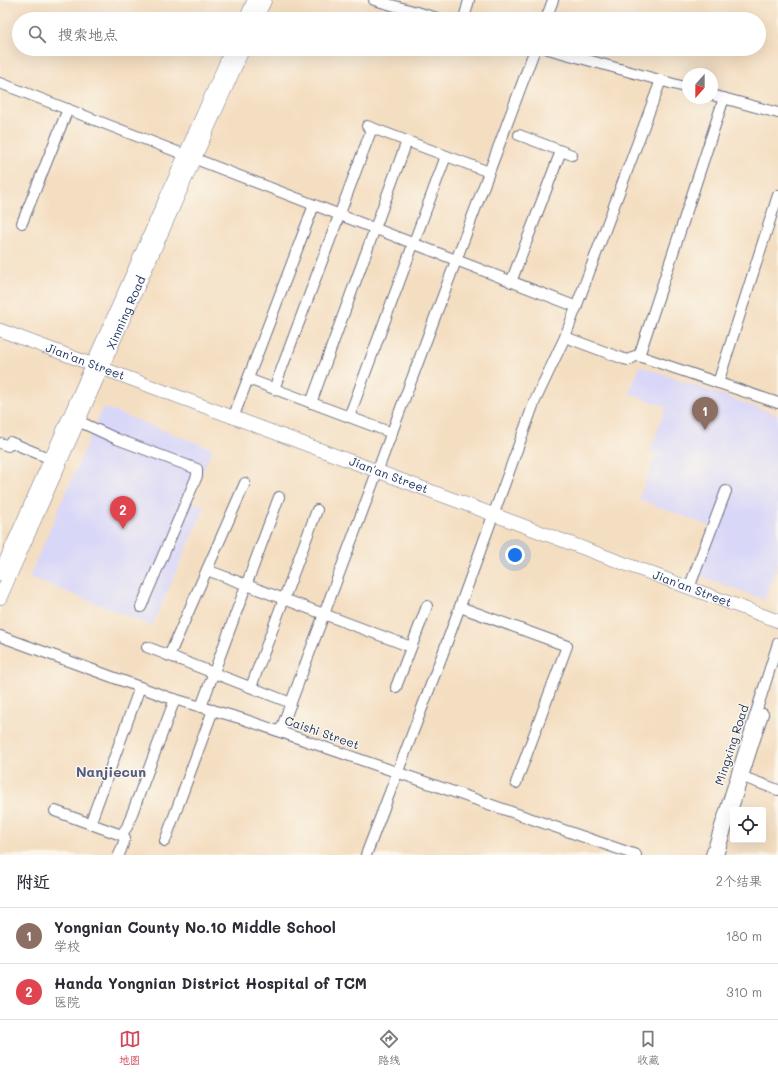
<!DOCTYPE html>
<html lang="zh">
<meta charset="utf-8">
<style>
body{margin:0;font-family:Mali,"LXGW WenKai TC",sans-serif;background:#f2f2f3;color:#2b2b33}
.controls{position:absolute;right:12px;bottom:12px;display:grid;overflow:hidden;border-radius:4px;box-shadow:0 4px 16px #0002}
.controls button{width:36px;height:36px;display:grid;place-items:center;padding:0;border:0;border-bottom:1px solid #e1e1e2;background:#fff;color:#2b2b33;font:20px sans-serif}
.compass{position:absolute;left:682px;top:68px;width:36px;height:36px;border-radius:50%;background:#fff;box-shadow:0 4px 16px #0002;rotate:201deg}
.you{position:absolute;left:515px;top:555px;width:14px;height:14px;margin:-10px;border:3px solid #fff;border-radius:50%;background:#1a73e8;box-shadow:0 0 0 6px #1a73e833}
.badge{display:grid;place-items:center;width:26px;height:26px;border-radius:50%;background:#d1495b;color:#fff;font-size:13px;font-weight:700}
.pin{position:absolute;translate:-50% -33px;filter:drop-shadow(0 1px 2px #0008)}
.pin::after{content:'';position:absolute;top:21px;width:14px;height:12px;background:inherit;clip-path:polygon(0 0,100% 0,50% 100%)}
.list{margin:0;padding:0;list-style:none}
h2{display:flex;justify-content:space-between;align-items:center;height:52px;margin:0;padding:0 16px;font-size:17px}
h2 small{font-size:13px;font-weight:400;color:#7c7c81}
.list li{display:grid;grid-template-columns:26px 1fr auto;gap:12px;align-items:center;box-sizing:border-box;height:56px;padding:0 16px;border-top:1px solid #e1e1e2}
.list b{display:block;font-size:15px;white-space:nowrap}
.list p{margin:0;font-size:13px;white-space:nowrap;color:#7c7c81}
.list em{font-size:13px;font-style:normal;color:#7c7c81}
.icon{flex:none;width:22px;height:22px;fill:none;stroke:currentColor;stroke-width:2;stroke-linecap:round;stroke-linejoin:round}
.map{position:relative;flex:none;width:778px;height:855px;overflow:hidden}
.search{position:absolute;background:#fff;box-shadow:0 4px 16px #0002;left:12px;right:12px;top:12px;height:44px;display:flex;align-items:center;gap:10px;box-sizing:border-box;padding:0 14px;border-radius:22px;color:#7c7c81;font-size:15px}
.sheet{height:164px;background:#fff}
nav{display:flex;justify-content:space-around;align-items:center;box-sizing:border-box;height:56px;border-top:1px solid #e1e1e2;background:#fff;font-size:11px;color:#7c7c81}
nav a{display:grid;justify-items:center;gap:2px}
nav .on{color:#d1495b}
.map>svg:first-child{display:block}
.built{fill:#d9d7f8}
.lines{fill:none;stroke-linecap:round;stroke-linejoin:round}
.minor-casing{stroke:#676c81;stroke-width:12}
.major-casing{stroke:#676c81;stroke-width:14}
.minor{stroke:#fff;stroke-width:10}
.major{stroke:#fff;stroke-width:13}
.labels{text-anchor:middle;stroke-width:3;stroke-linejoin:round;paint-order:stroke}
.street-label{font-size:12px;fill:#1b2f5e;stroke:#fbf7ec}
.quarter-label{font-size:14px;font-weight:bold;fill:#545a86;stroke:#fbf7ec}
</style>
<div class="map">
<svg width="778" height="855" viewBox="0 0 778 855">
<rect width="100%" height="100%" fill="#fbf7ec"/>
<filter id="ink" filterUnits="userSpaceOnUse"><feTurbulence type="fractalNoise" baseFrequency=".025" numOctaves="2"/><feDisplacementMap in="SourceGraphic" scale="8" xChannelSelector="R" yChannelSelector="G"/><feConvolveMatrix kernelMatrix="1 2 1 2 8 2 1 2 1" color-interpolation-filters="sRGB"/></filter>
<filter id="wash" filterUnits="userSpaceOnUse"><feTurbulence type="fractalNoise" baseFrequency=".012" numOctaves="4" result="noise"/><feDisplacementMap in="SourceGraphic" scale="16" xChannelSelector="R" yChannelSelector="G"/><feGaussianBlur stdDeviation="0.9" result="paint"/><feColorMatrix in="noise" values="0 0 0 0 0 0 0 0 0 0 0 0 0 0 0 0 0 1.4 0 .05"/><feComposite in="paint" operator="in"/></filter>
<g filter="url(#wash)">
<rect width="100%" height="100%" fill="#f4dec1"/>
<!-- built -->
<g class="built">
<polygon points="640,366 778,415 778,560 765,600 698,575 714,528 639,499 656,454 650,451 666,407 629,393"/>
<polygon points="103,407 213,449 190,500 205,507 152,626 29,577"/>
</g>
</g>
<g filter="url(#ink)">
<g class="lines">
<defs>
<g id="minor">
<polyline points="374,0 441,19"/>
<polyline points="464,19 469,0"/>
<polyline points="546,19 553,0"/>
<polyline points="548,49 688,88"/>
<polyline points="0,83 577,307"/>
<polyline points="712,95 778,113"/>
<polyline points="367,126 489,172"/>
<polyline points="519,135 572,155"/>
<polyline points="22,223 68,109"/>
<polyline points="511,282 561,151"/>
<polyline points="565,337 624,359 629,360 635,356 639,356 778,403"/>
<polyline points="639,356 724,98"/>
<polyline points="248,379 392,433"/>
<polyline points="718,383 778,195"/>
<polyline points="274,389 372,128"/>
<polyline points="311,403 407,141"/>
<polyline points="349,417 446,156"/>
<polyline points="233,418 314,205"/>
<polyline points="78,421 117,439 197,469 197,476 141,607"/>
<polyline points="0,443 8,446 10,442 51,459"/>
<polyline points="207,570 411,647"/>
<polyline points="689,588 726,491"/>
<polyline points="460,607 567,646 516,783"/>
<polyline points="0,636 167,697 243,719 636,855"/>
<polyline points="147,647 291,703"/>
<polyline points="169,656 245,483"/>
<polyline points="251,687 317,510"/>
<polyline points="396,687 427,606"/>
<polyline points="201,707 279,497"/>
<polyline points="280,732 535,49"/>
<polyline points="743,777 778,790"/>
<polyline points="55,811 124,836 125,839 119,855"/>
<polyline points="90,824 140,687"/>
<polyline points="121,835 127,827 175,699"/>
<polyline points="165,841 213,710"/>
<polyline points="366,855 443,653 534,403 565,337 661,80"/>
<polyline points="711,855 778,643"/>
<polyline points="718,855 763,714"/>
</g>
<g id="major">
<polyline points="246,19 254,0"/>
<polyline points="256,19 265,0"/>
<path id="s1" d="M0,330L778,621"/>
<polyline points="0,574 232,49"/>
<path id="s2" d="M0,598L243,49"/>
</g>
</defs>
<!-- minor casing -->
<use href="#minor" class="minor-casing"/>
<!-- major casing -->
<use href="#major" class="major-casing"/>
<!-- minor -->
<use href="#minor" class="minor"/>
<!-- major -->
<use href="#major" class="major"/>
</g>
</g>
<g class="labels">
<!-- street labels -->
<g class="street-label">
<text dy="4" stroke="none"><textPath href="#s2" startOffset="312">Xinming Road</textPath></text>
<text dy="4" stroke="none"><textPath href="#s1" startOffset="91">Jian'an Street</textPath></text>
<text dy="4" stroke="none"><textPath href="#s1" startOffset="415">Jian'an Street</textPath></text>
<text dy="4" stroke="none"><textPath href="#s1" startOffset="739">Jian'an Street</textPath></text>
<text transform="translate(322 733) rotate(19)" y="4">Caishi Street</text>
<text transform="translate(732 745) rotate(-72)" y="4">Mingxing Road</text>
</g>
<!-- quarter labels -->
<g class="quarter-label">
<text x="111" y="777">Nanjiecun</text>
</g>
</g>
</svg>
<div class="controls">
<button><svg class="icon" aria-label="locate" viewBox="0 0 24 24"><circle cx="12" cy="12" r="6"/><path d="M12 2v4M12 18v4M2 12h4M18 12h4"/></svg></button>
</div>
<svg class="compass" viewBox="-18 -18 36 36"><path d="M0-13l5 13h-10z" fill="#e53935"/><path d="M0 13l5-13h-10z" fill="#7c7c81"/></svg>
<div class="you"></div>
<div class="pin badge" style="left:705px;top:430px;background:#8d6e63">1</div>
<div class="pin badge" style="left:123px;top:529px;background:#e0444e">2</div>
<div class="search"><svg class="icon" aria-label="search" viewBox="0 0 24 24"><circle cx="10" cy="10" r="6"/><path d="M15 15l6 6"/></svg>搜索地点</div>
</div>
<section class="sheet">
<h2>附近<small>2个结果</small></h2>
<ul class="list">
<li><span class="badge" style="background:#8d6e63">1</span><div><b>Yongnian County No.10 Middle School</b><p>学校</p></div><em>180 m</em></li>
<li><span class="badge" style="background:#e0444e">2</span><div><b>Handa Yongnian District Hospital of TCM</b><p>医院</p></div><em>310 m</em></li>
</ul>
</section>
<nav>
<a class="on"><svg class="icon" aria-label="map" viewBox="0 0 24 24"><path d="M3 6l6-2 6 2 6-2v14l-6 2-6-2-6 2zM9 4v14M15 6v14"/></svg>地图</a>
<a><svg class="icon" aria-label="directions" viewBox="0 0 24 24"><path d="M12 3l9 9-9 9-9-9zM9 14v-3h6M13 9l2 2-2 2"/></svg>路线</a>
<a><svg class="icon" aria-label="saved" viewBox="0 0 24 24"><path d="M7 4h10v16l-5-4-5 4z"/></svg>收藏</a>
</nav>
